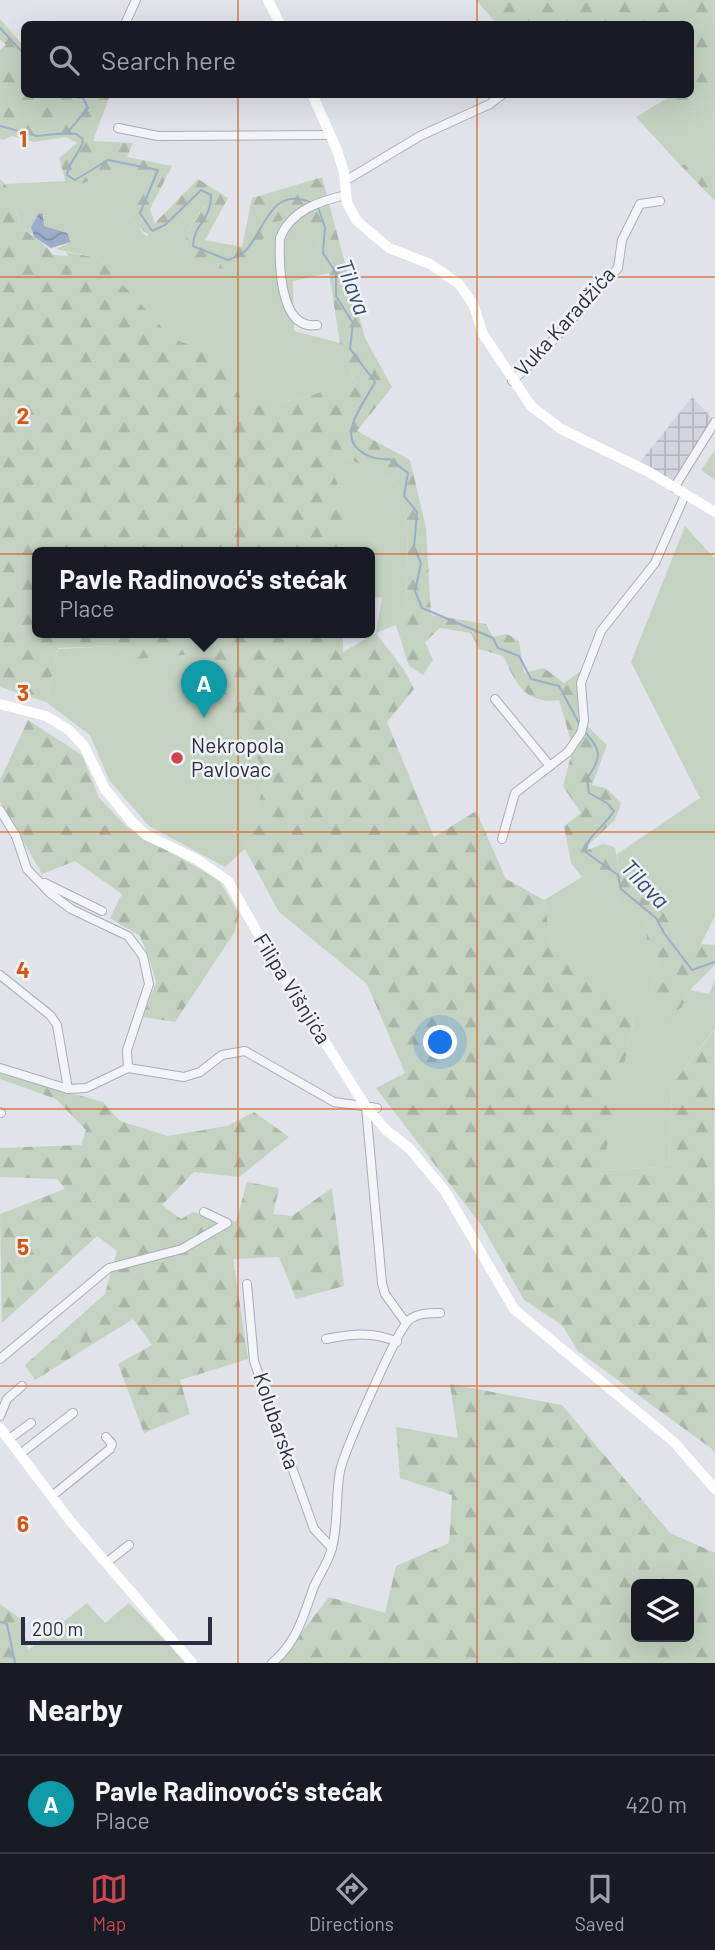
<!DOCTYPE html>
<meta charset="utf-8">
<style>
body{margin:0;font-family:Barlow,sans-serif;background:#20242c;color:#f1f3f6}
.controls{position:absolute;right:21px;bottom:21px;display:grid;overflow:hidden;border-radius:10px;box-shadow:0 7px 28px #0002}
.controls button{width:63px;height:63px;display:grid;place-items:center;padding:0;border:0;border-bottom:2px solid #363941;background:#171b24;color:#f1f3f6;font:35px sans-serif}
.scale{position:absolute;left:21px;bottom:18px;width:191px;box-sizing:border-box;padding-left:7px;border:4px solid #292f40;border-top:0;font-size:19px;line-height:24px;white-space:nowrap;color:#292f40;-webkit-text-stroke:5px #eff2f6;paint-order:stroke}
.you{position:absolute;left:441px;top:1043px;width:24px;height:24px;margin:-18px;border:5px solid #fff;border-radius:50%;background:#1a73e8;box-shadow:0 0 0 10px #1a73e833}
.badge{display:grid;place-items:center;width:46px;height:46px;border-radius:50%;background:#cc4651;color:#fff;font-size:23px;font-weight:700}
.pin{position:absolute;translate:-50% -58px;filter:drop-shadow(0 2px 4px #0008)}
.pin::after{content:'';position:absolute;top:37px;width:24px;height:21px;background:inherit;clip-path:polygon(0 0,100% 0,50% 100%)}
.popup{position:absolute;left:32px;top:547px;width:343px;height:91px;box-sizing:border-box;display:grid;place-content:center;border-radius:10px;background:#171b24;filter:drop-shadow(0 2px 5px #0005);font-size:23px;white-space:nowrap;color:#9ea1a6}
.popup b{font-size:26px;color:#f1f3f6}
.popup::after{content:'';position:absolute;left:50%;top:100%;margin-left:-14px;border:14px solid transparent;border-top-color:#171b24}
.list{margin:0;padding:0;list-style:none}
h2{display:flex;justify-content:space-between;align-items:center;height:91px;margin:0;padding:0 28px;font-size:30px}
h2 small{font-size:23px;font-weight:400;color:#9ea1a6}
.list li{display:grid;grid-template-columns:46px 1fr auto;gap:21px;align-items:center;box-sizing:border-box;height:98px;padding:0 28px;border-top:2px solid #363941}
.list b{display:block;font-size:26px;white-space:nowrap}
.list p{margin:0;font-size:23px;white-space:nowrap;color:#9ea1a6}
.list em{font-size:23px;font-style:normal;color:#9ea1a6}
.icon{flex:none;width:38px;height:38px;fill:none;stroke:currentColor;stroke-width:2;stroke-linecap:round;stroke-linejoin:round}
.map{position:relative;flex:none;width:715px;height:1663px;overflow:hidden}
.search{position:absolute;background:#171b24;box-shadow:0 7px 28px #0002;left:21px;right:21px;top:21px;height:77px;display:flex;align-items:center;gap:18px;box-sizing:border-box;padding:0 24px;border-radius:10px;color:#9ea1a6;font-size:26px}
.sheet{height:189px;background:#171b24}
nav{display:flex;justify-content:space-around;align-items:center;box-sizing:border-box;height:98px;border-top:2px solid #363941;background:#171b24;font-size:19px;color:#9ea1a6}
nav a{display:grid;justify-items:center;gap:4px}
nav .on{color:#cc4651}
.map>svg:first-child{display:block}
.industrial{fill:url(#industrial-grid)}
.green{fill:#c4d2c1}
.forest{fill:url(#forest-firs);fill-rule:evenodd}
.water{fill:url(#water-waves)}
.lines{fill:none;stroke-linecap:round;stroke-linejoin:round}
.stream{stroke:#9baec8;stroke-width:2}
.street-casing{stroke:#a9adb6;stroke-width:10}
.street{stroke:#f2f4f7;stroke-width:8}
.secondary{stroke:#fff;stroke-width:10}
.grid{fill:none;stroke:#d55511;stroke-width:2;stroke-opacity:0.55}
.poi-dot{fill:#cc4651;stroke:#eff2f6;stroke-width:2.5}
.labels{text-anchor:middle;stroke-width:5;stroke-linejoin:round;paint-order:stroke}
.street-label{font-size:21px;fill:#292f40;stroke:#eff2f6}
.poi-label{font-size:21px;fill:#292f40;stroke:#eff2f6;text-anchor:start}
.water-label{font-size:23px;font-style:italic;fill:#334b73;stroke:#eff2f6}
.grid-label{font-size:23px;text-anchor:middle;font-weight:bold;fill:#d55511;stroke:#eff2f6;stroke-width:5;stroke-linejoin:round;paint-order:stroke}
</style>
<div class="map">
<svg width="715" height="1663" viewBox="0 0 715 1663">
<defs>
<pattern id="industrial-grid" width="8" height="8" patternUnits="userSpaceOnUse" patternTransform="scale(1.75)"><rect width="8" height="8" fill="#d2d5de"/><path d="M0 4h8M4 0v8" fill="none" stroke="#b4b7c0"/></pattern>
<pattern id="forest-firs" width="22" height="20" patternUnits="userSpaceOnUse" patternTransform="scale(1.75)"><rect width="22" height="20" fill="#c4d2c1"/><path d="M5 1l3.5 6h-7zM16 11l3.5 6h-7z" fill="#a8b5a7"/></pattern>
<pattern id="water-waves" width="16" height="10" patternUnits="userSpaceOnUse" patternTransform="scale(1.75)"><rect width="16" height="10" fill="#9baec8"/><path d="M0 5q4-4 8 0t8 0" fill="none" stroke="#7e8ea4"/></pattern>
</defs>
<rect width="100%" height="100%" fill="#e0e3e9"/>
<!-- industrial -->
<polygon class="industrial" points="692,397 713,419 674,482 640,462"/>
<!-- green -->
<g class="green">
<polygon points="666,99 693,107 715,99 715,148 681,166 636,117"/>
<polygon points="113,170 143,170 148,183 122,208 146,236 175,225 200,202 205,205 186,233 187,254 258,256 266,225 306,212 329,273 293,281 294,331 340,343 355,383 299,399 245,407 220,355 173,339 98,258 56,249 71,242 71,239 44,226 44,215 39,213 31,234 22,227 6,184 66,181 69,189"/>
<polygon points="318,442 399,485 408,530 406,616 396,625 376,633 382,597 370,598 370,552 344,552 344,499"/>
<polygon points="715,450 715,480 701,470"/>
<path d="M685,526L715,559V916L701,944L687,955C664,932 674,902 636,896L619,868L617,854L700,798L631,662Z"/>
<polygon points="116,646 127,660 194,653 267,774 245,849 225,867 149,826 109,780 90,735 46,702 58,649"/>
<polygon points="601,870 619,903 646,919 647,947 658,962 650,999 682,1007 690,990 709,994 715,980 715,1028 672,1085 669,1167 601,1170 634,1018 552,948 544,900 582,877"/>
<polygon points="87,1603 105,1623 129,1603 186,1663 39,1663 28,1650"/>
</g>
<!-- forest -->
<g class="forest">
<polygon points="476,0 715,0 715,99 693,107 652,95 690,94 690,24 497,24"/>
<path d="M0,19L20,42H24V94L110,95L93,141L133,143L127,157L172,166L150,209L155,223L198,179L228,198L205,240L242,247L252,198L322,177L365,338L392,387L357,431L410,460L426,528L431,615L486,624L493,637L507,634L519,641L524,673L544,668L564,683L581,671L583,722L607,745L592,785L606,788L621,803L615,820L589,844L587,850L603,844L615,847L619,868L636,896C674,903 664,931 687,954L701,944L715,945V965L690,990L682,1007L665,1019L650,999L658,962L647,947L646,919L619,903L601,870L582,877L571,863L564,826L581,813L563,786L573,748L559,700C525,705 516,683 503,656L479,649L471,633L440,628L425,642L433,660L423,675L409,666L396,625L406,616L408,530L399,485L320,443L344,499V552H38V632H343V652L376,633L404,670L414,689L387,722L434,837L476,811L506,879L544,900L552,948L634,1017L602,1170L669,1167L672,1085L714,1030L715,1454L712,1449L578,1351L562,1325L524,1300L482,1226L376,1088L405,1073L367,984L279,912L245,849L267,774L194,654L126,660L116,646L58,648L46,702L0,687V179C13,189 14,210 21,224C28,236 44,241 53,255L68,256L66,252L98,258L173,339L220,355L245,407L299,399L355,382L340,343L329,273L306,212L267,225L258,256L243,270L217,268L187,254L186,233L205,206L200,202L175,225L171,238C146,241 138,226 122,208L148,183L143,170H113L68,190L59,158L77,143L66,137L34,142L12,136L3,140L0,138V50L6,45L0,40Z"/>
<polygon points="715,148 715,201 681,166"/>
<polygon points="28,720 82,755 99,798 127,827 219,880 239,914 234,933 175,1022 143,1017 156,982 149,958 140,936 110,918 122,894 75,861 42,874 0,801 0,780"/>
<polygon points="0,1073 103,1102 120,1121 168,1136 227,1126 254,1112 289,1137 239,1177 194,1172 162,1205 181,1219 193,1212 236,1222 247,1182 279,1188 273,1214 292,1216 332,1188 344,1286 296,1299 279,1257 233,1259 248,1359 180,1380 190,1414 144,1433 118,1364 152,1345 133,1319 35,1380 25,1365 105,1294 117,1251 97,1236 2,1323 0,1214 65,1189 57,1179 0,1177 0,1148 81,1145 86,1130 56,1099 0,1079"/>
<path d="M450,1384L562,1405L670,1533L715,1553V1663H278L329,1597L385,1613L396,1566L449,1543L452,1495L400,1478L396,1427L458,1438ZM636,1584H689V1637H636Z"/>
<polygon points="0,1604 21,1619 28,1650 39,1663 0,1663"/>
</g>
<!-- water -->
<polygon class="water" points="39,213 43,214 44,226 67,233 71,242 51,248 34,237 31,227"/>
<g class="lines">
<!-- stream -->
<g class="stream">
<polyline points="0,28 24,54"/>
<path d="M52,94L83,98L88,108L67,133L76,134L83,139C82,153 69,159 67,175L75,180L108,160L158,170L140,213L152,231L165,225L201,190L211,195C212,219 193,225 193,246L228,260C232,258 239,256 243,253C264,236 268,185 310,202"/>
<polyline points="0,126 37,136 66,133"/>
<path d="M318,207L325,227L323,253L336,273V296L353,323L350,349L375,382C365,402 338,433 359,450C368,458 378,460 390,459L408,473L404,496L417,512L414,547L421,563L415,591L422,608L493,638L498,648L519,656L531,679L559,686L580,725"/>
<path d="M585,732C603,752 601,757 587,779L589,793L607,803L614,811C605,826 589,834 584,851L618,875L621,889L656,918L664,933L692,970L715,962"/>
<polyline points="0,1622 7,1624 15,1663"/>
</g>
<defs>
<g id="street">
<polyline points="125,24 136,0"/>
<polyline points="118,128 158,136 330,135"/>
<polyline points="345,181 420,136 490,104 503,94"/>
<path d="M317,325C279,331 279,262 280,238C291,210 320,201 346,195"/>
<polyline points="512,381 537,358 618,268 622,240 640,204 660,201"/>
<polyline points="674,488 715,422"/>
<polyline points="495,699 550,766"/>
<polyline points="0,810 16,836 27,869 50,893 71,909 128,936 143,956 149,984 127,1050 128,1068"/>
<polyline points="502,839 515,793 568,752 581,733 584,721 581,683 601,631 655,563 685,495"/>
<polyline points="45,883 102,911"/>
<polyline points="0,975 50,1015 57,1025 68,1089"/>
<polyline points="0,1068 68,1089 86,1088 128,1068 184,1077 200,1072 222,1055 245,1051 334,1102 377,1108"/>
<polyline points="366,1107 382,1283 385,1294 406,1323"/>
<polyline points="0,1112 1,1113"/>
<polyline points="247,1284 254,1361 314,1529 332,1548"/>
<path d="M326,1339C351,1334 373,1331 397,1342"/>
<polyline points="0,1359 109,1268 182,1249 227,1223 204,1212"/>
<polyline points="0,1416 7,1399 22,1386"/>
<polyline points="9,1439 31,1423"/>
<polyline points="20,1454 73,1413"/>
<polyline points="52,1496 110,1449 112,1444 106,1437"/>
<polyline points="106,1563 129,1545"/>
<path d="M272,1663C296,1643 303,1618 313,1589C318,1576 327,1565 331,1551C339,1526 335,1497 340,1471C344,1452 397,1330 409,1320C418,1313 429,1313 440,1313"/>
</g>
</defs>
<!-- street casing -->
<use href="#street" class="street-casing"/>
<!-- street -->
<use href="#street" class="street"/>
<!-- secondary -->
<g class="secondary">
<polyline points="268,0 280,24"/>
<polyline points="312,94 337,150 344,172 347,203 357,221 389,248 430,264 459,284 473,304 483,334 531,406 561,429 649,472 715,512"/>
<polyline points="0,704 46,716 69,730 84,746 105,789 131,821 146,835 198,860 228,881 272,958 366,1107 386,1130 409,1148 445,1191 514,1309 674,1442 715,1489"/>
<polyline points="0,1428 71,1522 192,1663"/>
</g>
</g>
<!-- grid -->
<path class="grid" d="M238,0V24M477,0V24M238,94V1663M477,94V1663M0,277H715M0,554H715M0,832H715M0,1109H715M0,1386H715"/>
<!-- markers -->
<circle class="poi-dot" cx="177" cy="758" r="7"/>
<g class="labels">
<!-- street labels -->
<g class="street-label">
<text transform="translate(565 322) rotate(-48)" y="7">Vuka Karadžića</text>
<text transform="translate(292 989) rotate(58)" y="7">Filipa Višnjića</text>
<text transform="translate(276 1421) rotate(71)" y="7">Kolubarska</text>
</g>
<!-- poi labels -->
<g class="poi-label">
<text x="191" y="753">Nekropola<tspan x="191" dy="24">Pavlovac</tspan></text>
</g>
<!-- water labels -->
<g class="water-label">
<text transform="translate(353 287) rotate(69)" y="8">Tilava</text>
<text transform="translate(645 884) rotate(46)" y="8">Tilava</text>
</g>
</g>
<g class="grid-label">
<text x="23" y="147">1</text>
<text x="23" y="424">2</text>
<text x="23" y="701">3</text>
<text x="23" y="978">4</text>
<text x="23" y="1255">5</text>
<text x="23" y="1532">6</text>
</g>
</svg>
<div class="controls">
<button><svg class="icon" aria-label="layers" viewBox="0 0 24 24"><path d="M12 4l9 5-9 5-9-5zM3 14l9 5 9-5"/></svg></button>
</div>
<div class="scale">200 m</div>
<div class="you"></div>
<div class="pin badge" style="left:204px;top:718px;background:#0f9aa8">A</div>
<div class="popup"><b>Pavle Radinovoć's stećak</b>Place</div>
<div class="search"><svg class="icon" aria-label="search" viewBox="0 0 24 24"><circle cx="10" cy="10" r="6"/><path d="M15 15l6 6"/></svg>Search here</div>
</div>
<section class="sheet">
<h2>Nearby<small></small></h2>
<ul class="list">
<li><span class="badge" style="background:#0f9aa8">A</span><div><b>Pavle Radinovoć's stećak</b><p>Place</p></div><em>420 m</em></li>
</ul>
</section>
<nav>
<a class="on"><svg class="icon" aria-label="map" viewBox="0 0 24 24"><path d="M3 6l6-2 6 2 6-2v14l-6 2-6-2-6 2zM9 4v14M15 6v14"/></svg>Map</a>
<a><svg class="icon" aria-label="directions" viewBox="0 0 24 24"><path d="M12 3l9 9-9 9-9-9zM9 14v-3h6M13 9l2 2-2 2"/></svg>Directions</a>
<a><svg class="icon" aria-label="saved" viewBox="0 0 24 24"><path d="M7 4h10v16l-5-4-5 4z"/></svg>Saved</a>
</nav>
